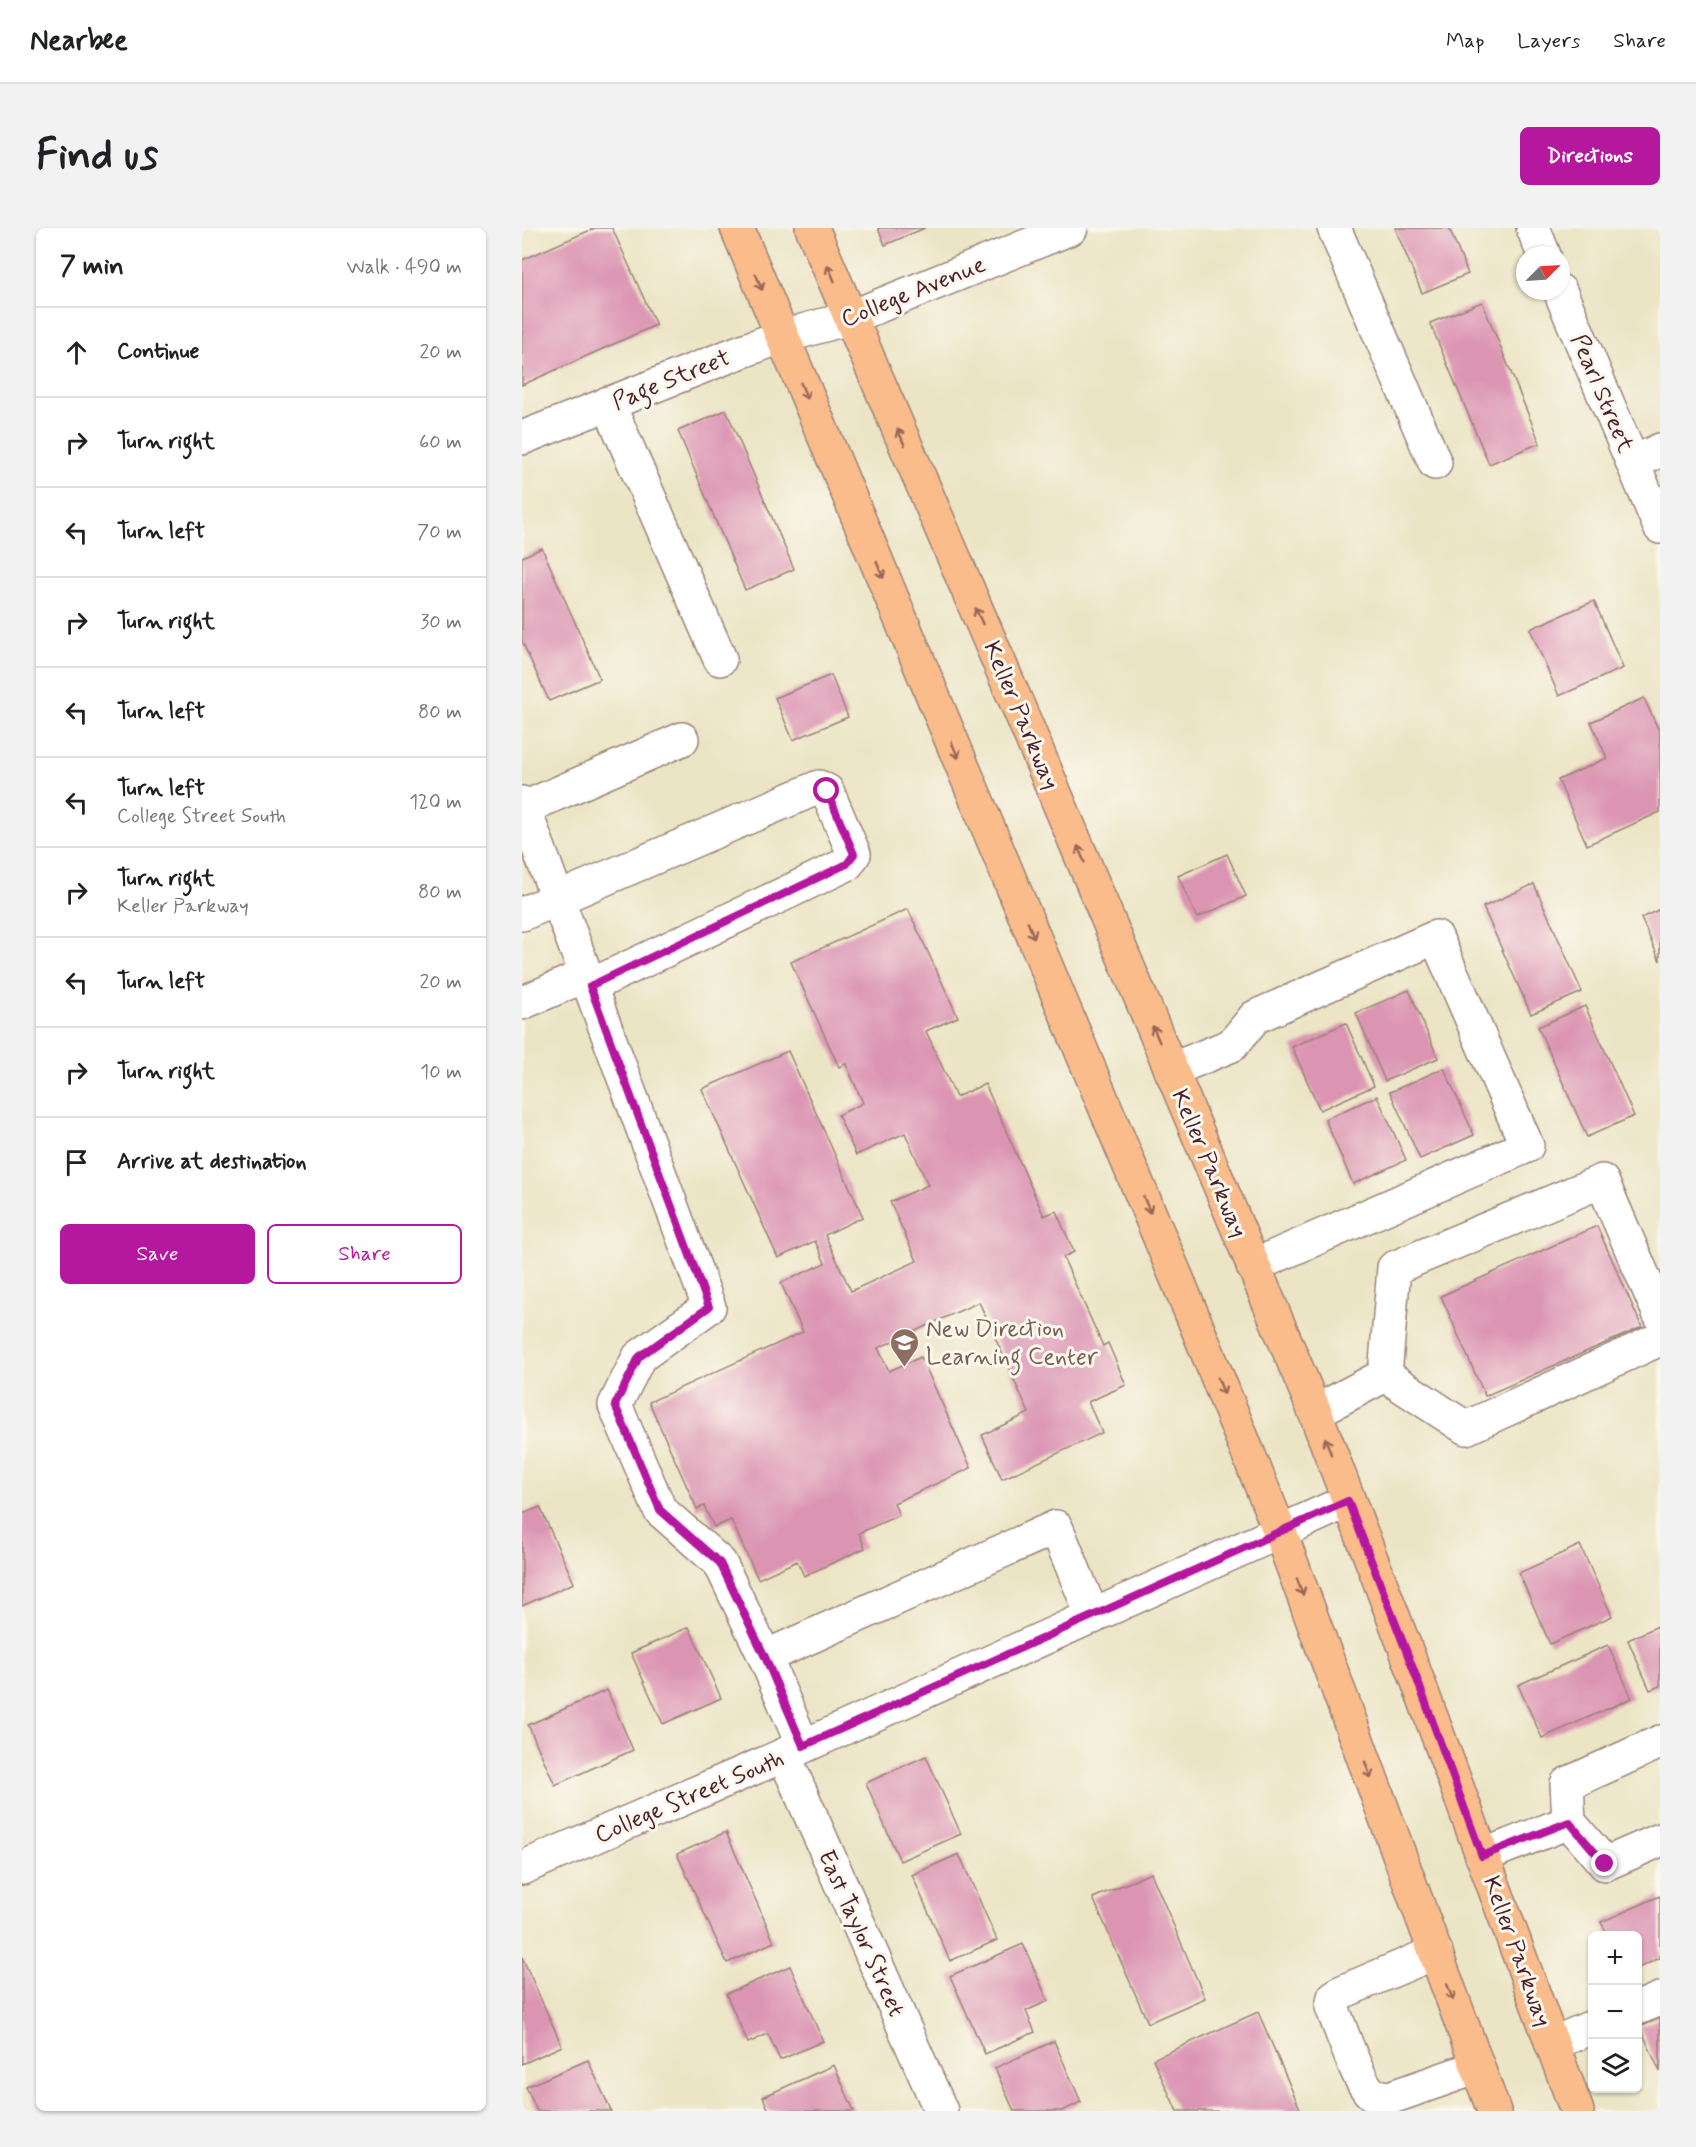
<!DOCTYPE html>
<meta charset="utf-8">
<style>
body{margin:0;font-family:Mynerve,sans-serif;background:#f2f2f2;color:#202124}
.controls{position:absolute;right:18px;bottom:18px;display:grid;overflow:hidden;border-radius:9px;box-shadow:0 2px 4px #0004}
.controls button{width:54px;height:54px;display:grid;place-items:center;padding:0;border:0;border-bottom:2px solid #e0e0e0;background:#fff;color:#202124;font:30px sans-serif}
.compass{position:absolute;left:994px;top:18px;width:54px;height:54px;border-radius:50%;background:#fff;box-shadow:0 2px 4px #0004;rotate:66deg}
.stop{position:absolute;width:18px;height:18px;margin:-14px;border:4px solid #b5179e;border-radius:50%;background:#fff}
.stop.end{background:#b5179e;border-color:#fff;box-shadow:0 2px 6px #0008}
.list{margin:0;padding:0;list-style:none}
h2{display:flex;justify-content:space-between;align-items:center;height:78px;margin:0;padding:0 24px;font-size:26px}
h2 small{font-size:20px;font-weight:400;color:#757577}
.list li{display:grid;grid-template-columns:39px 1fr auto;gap:18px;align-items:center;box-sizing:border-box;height:90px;padding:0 24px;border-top:2px solid #e0e0e0}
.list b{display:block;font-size:22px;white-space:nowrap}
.list p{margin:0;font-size:20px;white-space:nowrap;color:#757577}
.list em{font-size:20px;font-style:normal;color:#757577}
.actions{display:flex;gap:12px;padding:18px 24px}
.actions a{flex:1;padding:14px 0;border:2px solid #b5179e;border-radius:9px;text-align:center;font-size:21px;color:#b5179e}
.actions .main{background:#b5179e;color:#fff}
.icon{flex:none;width:33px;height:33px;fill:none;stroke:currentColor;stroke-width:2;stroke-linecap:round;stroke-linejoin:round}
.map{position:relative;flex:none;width:1138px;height:1883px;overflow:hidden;border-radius:9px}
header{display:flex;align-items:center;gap:36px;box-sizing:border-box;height:84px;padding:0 30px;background:#fff;border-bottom:2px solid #e0e0e0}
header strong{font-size:28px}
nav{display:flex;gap:33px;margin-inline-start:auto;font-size:21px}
.intro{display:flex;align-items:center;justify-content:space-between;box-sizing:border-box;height:144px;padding:0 36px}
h1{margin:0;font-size:42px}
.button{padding:15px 27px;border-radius:9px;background:#b5179e;color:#fff;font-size:21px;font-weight:700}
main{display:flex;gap:36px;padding:0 36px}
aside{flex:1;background:#fff;border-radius:9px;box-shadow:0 2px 4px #0004}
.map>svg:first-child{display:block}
.building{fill:#db94b2}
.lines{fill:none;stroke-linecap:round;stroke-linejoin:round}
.minor-casing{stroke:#9a8278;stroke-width:36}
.major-casing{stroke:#9a8278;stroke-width:36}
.minor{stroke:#fff;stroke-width:33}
.major{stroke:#fabc8b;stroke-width:33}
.oneway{stroke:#996656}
.route{stroke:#b5179e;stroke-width:8}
.labels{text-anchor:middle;stroke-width:6;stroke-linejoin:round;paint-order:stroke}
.street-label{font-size:24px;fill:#4a1f2b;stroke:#fbf7ec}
.education-label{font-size:24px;fill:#785e54;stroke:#fbf7ec;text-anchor:start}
</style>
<header>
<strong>Nearbee</strong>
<nav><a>Map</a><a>Layers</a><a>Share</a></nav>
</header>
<div class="intro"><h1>Find us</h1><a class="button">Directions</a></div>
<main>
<aside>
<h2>7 min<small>Walk · 490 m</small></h2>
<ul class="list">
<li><svg class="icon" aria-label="ahead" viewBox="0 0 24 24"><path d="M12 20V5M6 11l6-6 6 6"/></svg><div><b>Continue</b></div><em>20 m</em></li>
<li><svg class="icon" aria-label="right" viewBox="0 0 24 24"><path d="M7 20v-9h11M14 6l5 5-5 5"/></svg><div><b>Turn right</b></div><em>60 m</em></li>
<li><svg class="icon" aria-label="left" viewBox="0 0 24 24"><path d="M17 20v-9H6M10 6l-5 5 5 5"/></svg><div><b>Turn left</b></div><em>70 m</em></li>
<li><svg class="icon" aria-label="right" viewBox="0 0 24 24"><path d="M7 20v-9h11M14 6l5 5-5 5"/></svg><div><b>Turn right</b></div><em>30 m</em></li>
<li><svg class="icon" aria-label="left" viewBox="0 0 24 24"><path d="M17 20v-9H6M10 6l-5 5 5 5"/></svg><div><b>Turn left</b></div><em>80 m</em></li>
<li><svg class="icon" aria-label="left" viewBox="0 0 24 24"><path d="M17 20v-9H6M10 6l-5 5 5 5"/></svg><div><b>Turn left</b><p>College Street South</p></div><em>120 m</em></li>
<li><svg class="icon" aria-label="right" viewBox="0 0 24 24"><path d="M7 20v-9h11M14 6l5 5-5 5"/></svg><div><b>Turn right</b><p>Keller Parkway</p></div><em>80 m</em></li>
<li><svg class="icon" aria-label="left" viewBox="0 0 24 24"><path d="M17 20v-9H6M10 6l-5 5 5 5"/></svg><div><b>Turn left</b></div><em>20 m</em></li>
<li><svg class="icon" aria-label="right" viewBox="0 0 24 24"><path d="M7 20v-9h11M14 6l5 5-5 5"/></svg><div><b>Turn right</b></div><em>10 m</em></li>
<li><svg class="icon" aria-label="arrive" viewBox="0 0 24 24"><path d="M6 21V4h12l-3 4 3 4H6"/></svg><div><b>Arrive at destination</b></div></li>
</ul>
<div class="actions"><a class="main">Save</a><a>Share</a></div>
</aside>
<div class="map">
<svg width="1138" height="1883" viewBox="0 0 1138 1883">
<rect width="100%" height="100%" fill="#fbf7ec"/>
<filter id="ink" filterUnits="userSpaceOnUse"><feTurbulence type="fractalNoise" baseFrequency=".0167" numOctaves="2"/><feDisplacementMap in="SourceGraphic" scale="12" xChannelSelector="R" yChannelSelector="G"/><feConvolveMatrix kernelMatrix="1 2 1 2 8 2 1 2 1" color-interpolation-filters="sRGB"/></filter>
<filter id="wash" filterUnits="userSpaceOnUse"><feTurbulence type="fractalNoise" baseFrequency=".008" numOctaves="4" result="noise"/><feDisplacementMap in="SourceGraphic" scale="24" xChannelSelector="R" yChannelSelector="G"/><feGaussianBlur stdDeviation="1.35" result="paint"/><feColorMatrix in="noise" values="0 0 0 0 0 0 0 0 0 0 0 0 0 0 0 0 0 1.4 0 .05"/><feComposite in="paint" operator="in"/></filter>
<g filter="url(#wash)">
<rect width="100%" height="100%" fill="#ebe4c5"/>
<g id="blocks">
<!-- building -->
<g class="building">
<polygon points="73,0 90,0 134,97 0,157 0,32"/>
<polygon points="356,0 403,0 363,17"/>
<polygon points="873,0 927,0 946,46 900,65"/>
<polygon points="960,74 1018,215 967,236 908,95"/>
<polygon points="204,182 272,341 223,362 156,203"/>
<polygon points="20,320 78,451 27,473 0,413 0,329"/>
<polygon points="1072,373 1101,440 1037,468 1008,401"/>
<polygon points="309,447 326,489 271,512 253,470"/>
<polygon points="1122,470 1138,505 1138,584 1065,617 1036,552 1085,530 1069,494"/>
<polygon points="705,626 724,668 675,690 656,648"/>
<polygon points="1012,656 1060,764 1009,786 961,679"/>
<polygon points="386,681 436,789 404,803 434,869 463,856 522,988 534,983 552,1024 541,1029 581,1118 586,1115 604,1157 566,1174 580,1205 480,1251 460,1207 507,1185 457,1074 356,1120 367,1143 399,1129 449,1240 372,1275 377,1287 337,1305 343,1320 282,1348 275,1333 236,1351 209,1292 192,1299 182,1278 175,1281 127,1174 281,1104 259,1055 303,1035 293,1013 256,1030 180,861 266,823 341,989 303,1007 329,1063 395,1033 368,974 406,957 383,905 334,927 316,887 341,875 324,836 317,839 269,734"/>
<polygon points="1138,681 1138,733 1119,690"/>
<polygon points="887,762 916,830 863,853 834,785"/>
<polygon points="1063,778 1112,888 1065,909 1016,799"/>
<polygon points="824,795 852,858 798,882 770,819"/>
<polygon points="922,840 952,907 898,931 868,864"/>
<polygon points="855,868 884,932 831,956 803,891"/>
<polygon points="1075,998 1120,1099 963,1168 919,1068"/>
<polygon points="18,1279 52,1355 0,1378 0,1286"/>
<polygon points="1058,1317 1090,1388 1028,1416 997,1345"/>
<polygon points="1138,1397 1138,1458 1128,1462 1106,1412"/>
<polygon points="167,1399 199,1470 141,1496 109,1425"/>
<polygon points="1086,1417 1110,1470 1020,1510 996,1457"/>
<polygon points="85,1462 111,1522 33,1557 6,1497"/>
<polygon points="404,1528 439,1606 378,1633 344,1555"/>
<polygon points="204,1604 252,1714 205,1735 155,1626"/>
<polygon points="437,1626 475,1712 428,1733 390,1647"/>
<polygon points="629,1645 683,1770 626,1795 571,1670"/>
<polygon points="1138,1668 1138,1730 1116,1740 1116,1708 1086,1708 1079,1694"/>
<polygon points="501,1716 526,1773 504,1783 513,1804 463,1826 428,1748"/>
<polygon points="0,1729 40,1818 0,1836"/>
<polygon points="268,1738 301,1813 258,1832 246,1806 226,1815 204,1766"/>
<polygon points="736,1784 779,1883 655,1883 631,1831"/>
<polygon points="1138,1790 1138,1844 1118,1799"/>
<polygon points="532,1813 559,1874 540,1883 492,1883 473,1840"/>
<polygon points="66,1832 89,1883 15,1883 4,1859"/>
<polygon points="312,1837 332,1883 247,1883 241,1869"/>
</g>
</g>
</g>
<g filter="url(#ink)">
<use href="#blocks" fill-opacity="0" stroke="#9a8278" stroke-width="1.5"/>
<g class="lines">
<defs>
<g id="minor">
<polyline points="812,0 913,235"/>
<polyline points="1011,0 1022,27"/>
<polyline points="1038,63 1138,299"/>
<polyline points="86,175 198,431"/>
<polyline points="0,210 215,125 259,109 327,90 549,0"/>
<polyline points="1111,235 1138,222"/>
<polyline points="0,575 187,1079 117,1129 93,1177 138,1282 198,1335 243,1429"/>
<polyline points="2,580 160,511"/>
<polyline points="0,686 297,559 305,563 332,626 325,636 68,758"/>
<polyline points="0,775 64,747"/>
<polyline points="649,842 710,817 733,789 914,709 1005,918 731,1038"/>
<polyline points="863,1147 872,1040 1080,953 1138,1087"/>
<polyline points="863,1147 944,1200 1138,1111"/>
<polyline points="793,1184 863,1147"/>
<polyline points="1138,1514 1045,1556 1047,1594 1083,1636 1138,1612"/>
<polyline points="281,1518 243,1429 534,1299 571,1389"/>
<polyline points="262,1527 419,1883"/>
<polyline points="960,1628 1047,1594"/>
<polyline points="0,1640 262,1527 826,1273"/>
<path d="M914,1724L820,1764L812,1769L810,1779C818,1798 836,1854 849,1865C855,1869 860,1869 867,1870L956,1839"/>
<polyline points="1116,1780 1138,1771"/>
<polyline points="1030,1816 1070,1799"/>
</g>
<g id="major">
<polyline points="215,0 671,1089 758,1304 972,1883"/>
<polyline points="290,0 505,499 793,1184 892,1443 1055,1883"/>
</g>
</defs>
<!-- minor casing -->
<use href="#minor" class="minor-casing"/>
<!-- major casing -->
<use href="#major" class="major-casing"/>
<!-- minor -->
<use href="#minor" class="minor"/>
<!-- major -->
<use href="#major" class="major"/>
</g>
<!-- one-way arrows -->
<defs><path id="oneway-shaft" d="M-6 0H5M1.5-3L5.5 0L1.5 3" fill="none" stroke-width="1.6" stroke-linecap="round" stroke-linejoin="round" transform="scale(1.5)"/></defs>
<g class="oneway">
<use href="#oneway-shaft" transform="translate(309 45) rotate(-113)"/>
<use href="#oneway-shaft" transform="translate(237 54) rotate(68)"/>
<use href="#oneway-shaft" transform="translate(282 163) rotate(67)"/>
<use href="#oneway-shaft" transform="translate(379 209) rotate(-114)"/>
<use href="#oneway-shaft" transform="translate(358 342) rotate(67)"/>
<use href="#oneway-shaft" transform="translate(457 388) rotate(-114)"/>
<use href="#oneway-shaft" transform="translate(433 522) rotate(67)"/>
<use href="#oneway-shaft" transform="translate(559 626) rotate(-113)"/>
<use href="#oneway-shaft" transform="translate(509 702) rotate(67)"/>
<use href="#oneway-shaft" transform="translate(634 806) rotate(-113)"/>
<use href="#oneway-shaft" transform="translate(625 977) rotate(67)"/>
<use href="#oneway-shaft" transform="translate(699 1158) rotate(68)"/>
<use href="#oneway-shaft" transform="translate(806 1218) rotate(-110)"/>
<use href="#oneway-shaft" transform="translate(778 1359) rotate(70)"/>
<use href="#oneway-shaft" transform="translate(846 1542) rotate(70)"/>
<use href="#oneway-shaft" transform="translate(928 1764) rotate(70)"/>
</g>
</g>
<g class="lines" filter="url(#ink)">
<!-- route -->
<polyline class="route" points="305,563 332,626 325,636 68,758 187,1079 117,1129 93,1177 138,1282 198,1335 243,1429 281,1518 826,1273 892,1443 960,1628 1047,1594 1083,1636"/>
</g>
<!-- icons -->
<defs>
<symbol id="school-pin" viewBox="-11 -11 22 30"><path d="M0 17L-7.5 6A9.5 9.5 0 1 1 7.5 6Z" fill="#8d6e63" stroke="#fbf7ec"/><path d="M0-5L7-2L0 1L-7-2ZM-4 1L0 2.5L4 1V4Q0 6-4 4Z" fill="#fff"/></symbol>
</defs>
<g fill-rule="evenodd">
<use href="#school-pin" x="366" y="1098" width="33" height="45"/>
</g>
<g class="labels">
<!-- street labels -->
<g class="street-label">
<text transform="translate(391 63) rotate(-22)" y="8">College Avenue</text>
<text transform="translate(149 151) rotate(-22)" y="8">Page Street</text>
<text transform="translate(1081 165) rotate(67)" y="8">Pearl Street</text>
<text transform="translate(500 487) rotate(67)" y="8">Keller Parkway</text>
<text transform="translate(688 935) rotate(67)" y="8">Keller Parkway</text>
<text transform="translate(167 1568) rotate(-23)" y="8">College Street South</text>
<text transform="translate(340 1705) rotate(66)" y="8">East Taylor Street</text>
<text transform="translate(996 1723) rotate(70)" y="8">Keller Parkway</text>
</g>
<!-- education labels -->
<g class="education-label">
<text x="404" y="1108">New Direction<tspan x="404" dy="28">Learning Center</tspan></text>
</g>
</g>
</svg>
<div class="controls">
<button>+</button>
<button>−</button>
<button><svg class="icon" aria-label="layers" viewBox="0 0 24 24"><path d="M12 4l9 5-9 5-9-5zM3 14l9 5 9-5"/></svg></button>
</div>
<svg class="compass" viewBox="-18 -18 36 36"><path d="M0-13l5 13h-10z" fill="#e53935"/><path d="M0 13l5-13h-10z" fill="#757577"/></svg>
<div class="stop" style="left:305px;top:563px"></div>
<div class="stop end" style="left:1083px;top:1636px"></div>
</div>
</main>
